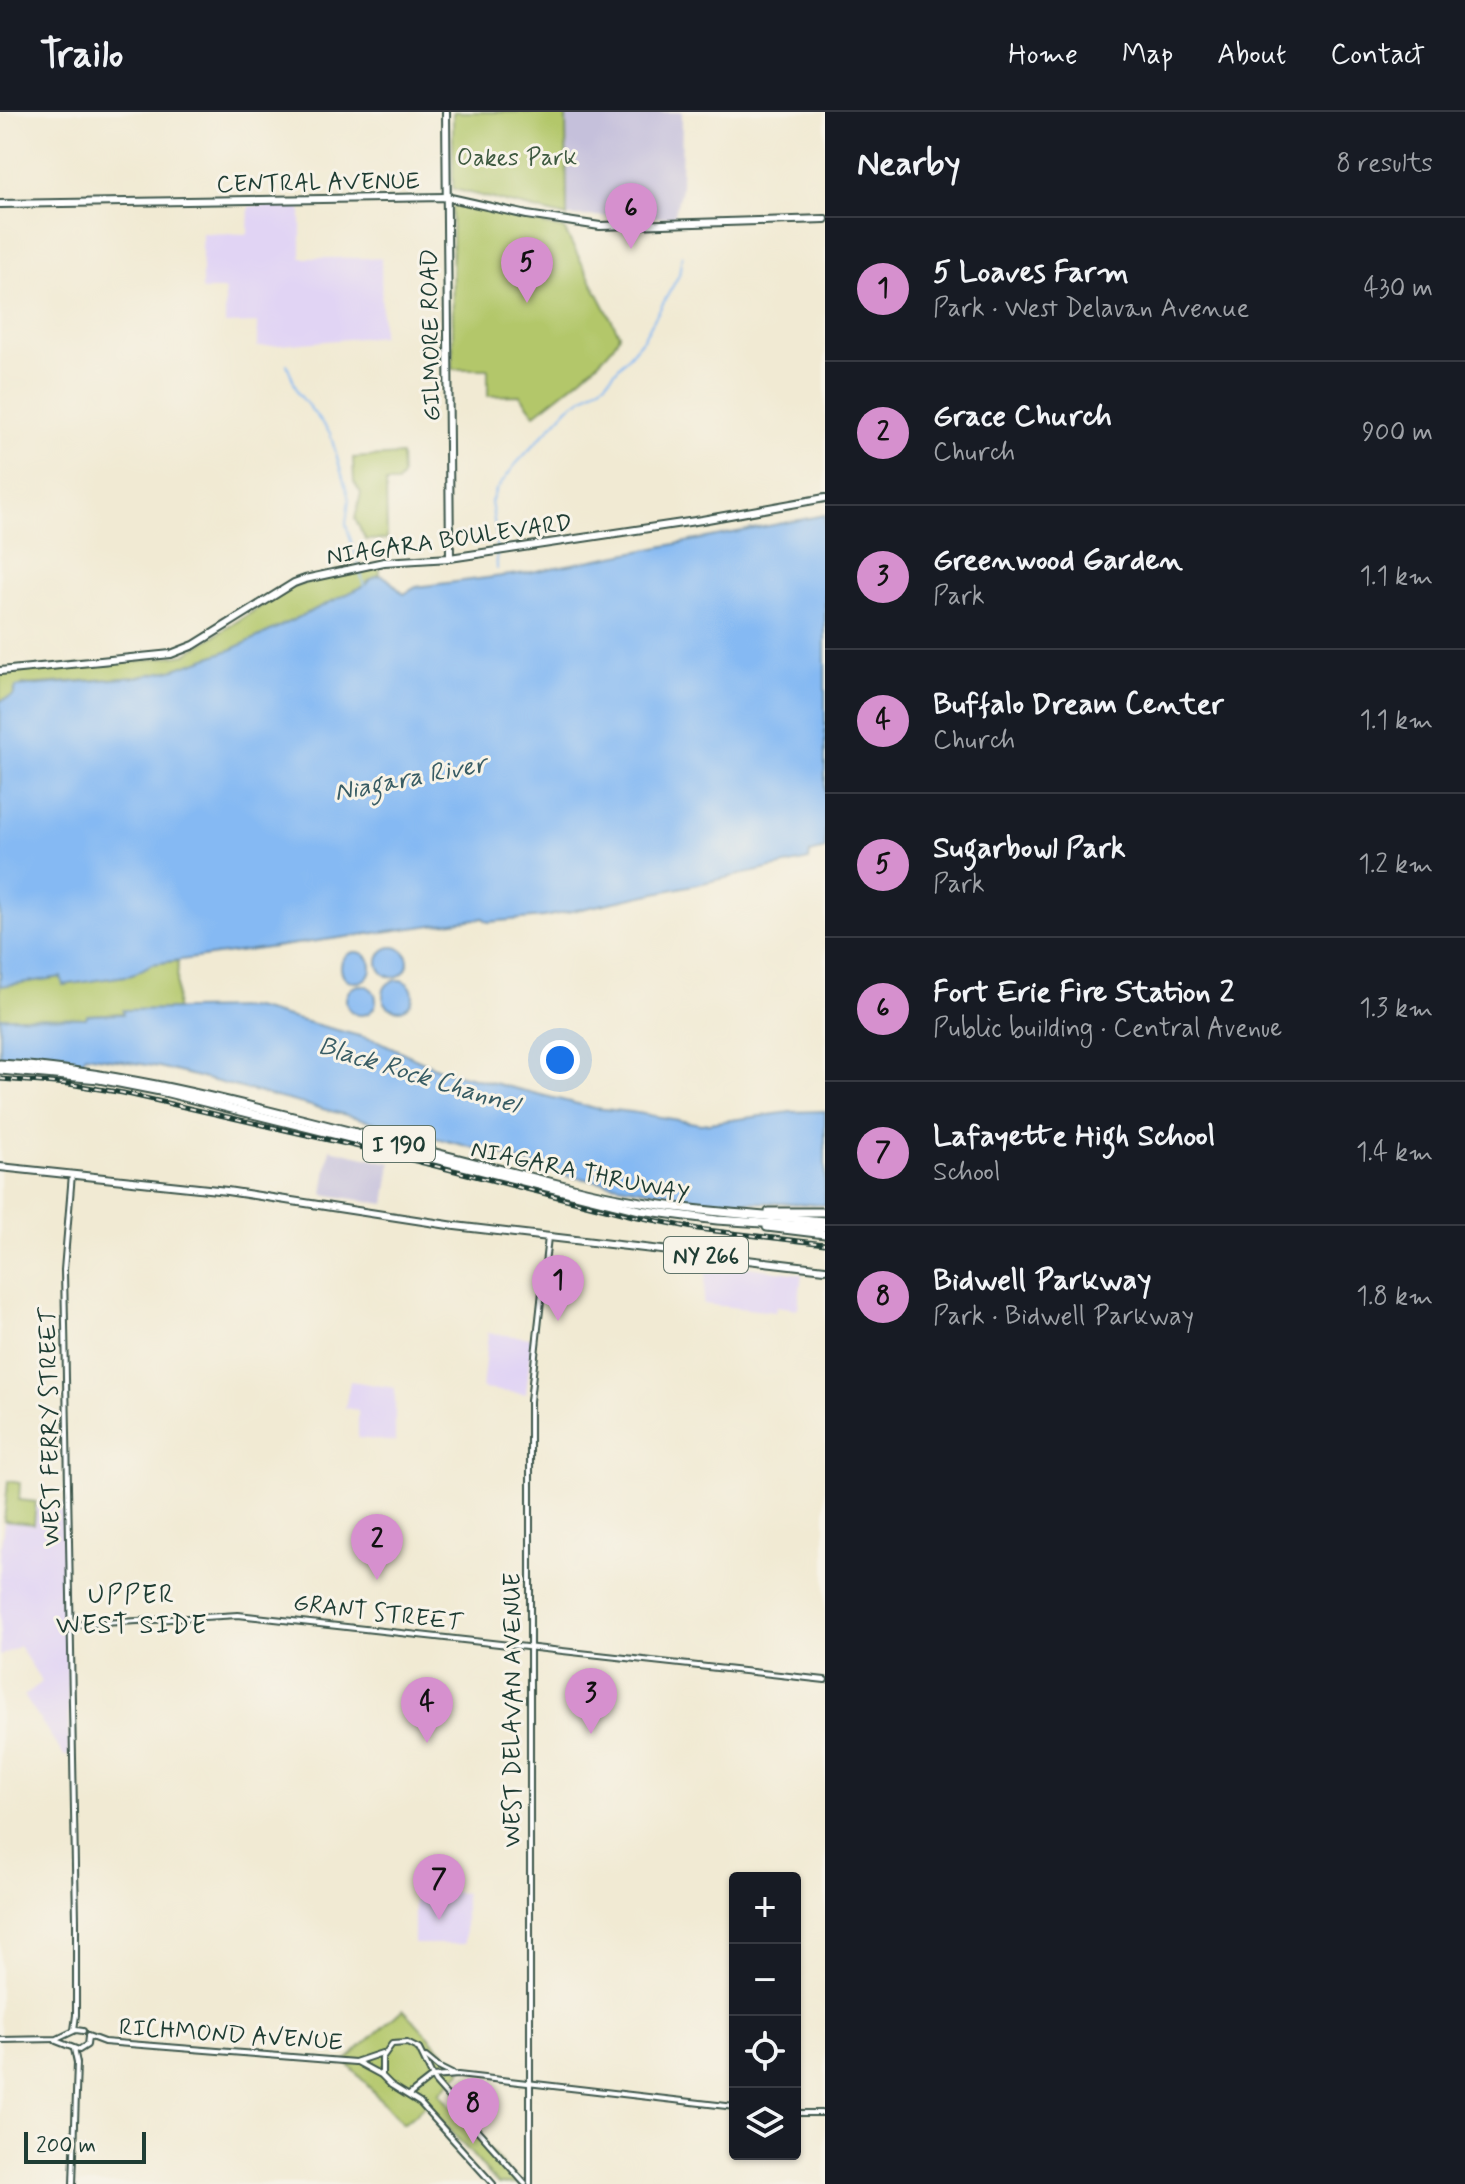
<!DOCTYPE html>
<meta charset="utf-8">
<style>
body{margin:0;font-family:Mynerve,sans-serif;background:#242831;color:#f1f3f6}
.controls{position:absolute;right:24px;bottom:24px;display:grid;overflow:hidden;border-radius:8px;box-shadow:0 2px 6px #0004}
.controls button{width:72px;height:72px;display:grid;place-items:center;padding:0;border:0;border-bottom:2px solid #363941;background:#171b24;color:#f1f3f6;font:40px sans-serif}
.scale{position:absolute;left:24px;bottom:20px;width:122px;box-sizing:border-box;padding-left:8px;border:4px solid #1f3d34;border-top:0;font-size:22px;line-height:28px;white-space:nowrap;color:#1f3d34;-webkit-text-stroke:6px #f7f3e8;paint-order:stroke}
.you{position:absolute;left:560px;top:948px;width:28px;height:28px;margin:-20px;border:6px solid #fff;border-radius:50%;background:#1a73e8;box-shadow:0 0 0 12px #1a73e833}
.badge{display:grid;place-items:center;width:52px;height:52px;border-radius:50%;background:#d690ce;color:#111;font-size:26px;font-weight:700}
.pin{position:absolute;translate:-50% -66px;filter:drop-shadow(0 2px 4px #0008)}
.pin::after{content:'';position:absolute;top:42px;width:28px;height:24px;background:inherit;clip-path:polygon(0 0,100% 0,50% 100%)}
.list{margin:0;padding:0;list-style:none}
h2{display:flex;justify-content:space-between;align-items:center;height:104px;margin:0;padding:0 32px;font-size:34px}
h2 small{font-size:26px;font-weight:400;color:#9ea1a6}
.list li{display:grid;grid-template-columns:52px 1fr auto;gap:24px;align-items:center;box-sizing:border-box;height:144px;padding:0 32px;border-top:2px solid #363941}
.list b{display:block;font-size:30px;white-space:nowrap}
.list p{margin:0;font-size:26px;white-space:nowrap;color:#9ea1a6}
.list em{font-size:26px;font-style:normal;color:#9ea1a6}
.icon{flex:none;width:44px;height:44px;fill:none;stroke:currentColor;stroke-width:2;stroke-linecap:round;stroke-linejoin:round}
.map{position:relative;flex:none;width:825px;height:2072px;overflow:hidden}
header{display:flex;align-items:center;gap:48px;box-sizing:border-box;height:112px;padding:0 40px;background:#171b24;border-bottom:2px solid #363941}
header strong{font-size:38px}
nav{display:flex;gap:44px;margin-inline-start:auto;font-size:28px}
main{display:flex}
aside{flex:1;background:#171b24}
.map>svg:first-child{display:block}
.built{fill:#e1d4f4}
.industrial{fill:#c5c0db}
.green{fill:#b3c76b;stroke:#698250;stroke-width:2}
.water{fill:#85b9f3;stroke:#527b94;stroke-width:2}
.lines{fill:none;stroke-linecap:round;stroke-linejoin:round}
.stream{stroke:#85b9f3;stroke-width:2}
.minor-casing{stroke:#3e574c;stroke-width:8}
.major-casing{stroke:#3e574c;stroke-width:10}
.highway-casing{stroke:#3e574c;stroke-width:11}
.minor{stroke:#fff;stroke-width:4}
.major{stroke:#fff;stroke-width:6}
.highway{stroke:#fff;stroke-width:7}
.rail-casing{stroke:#1f3d34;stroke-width:5}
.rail{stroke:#f7f3e8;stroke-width:2;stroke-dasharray:6;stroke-linecap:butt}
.labels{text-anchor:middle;stroke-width:6;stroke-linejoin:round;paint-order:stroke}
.shield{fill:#f7f3e8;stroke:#60746a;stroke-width:2}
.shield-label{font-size:22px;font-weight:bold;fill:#1f3d34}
.park-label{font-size:24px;fill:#3d593f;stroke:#f7f3e8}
.street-label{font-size:24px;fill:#1f3d34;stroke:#f7f3e8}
.water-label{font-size:26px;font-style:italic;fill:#385c64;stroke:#f7f3e8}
.neighbourhood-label{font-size:26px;letter-spacing:2px;fill:#1f3d34;stroke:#f7f3e8}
</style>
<header>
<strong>Trailo</strong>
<nav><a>Home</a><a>Map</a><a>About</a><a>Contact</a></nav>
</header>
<main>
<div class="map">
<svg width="825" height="2072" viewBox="0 0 825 2072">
<rect width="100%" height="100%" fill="#f7f3e8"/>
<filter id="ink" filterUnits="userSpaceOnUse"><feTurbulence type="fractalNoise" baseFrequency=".0125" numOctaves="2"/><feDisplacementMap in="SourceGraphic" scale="16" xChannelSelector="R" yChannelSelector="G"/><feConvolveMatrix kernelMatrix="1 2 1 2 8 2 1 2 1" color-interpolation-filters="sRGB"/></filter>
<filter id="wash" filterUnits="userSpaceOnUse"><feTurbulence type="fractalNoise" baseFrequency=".006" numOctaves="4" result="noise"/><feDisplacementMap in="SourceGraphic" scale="32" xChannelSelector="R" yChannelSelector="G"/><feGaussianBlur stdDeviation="1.8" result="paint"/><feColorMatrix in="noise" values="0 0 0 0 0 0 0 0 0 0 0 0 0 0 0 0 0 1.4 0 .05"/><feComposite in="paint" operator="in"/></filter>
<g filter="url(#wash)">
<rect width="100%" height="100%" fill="#f1ead3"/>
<!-- built -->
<g class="built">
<polygon points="301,93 301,146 381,146 382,224 257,235 257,211 225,212 225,178 202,178 202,121 248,122 249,94"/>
<polygon points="707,1150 802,1162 798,1197 777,1194 775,1200 703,1192"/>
<polygon points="488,1221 532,1226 526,1282 482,1277"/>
<polygon points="350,1269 395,1276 395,1330 358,1326 358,1298 345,1296"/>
<polygon points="64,1391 69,1644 64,1644 24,1584 42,1570 19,1534 0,1544 0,1442 4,1410 34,1412 37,1393"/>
<polygon points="414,1777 465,1781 465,1832 414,1832"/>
</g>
<!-- industrial -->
<g class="industrial">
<polygon points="566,0 682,0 681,76 674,105 567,104"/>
<polygon points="330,1037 391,1051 385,1092 323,1082"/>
</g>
<!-- green -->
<g class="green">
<polygon points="453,0 566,0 567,105 453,77"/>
<path d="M452,92L564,117L619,222C616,242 554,287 535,302L520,283L488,284V257H453Z"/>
<polygon points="401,343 402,365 397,371 386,371 387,427 366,428 355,407 361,381 354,370 353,346"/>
<polygon points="379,454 380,462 371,467 364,474 233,537 172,558 138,565 23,573 10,587 0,589 0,561 63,554 132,550 186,542 293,474"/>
<polygon points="178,849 176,897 124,898 123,901 88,903 87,906 0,905 0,874 62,865 63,873 132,863 151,852"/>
<polygon points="8,1369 20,1371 19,1388 36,1390 34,1412 4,1409"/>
<polygon points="403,1897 462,1959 439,1981 519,2072 498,2072 427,1992 403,2012 345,1949"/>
</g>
<!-- water -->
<g class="water">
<path d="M825,403V737L810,741L809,748L544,805L488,810L483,806L152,852L132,863L63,873L61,865L0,874V589L13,584L16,575L138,565L172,558L233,537L364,474C384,452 387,469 404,482L416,475L526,461Z"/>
<circle cx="393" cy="850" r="15"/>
<circle cx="356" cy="855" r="15"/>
<circle cx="398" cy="883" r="15"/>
<circle cx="361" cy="888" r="15"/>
<polygon points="254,896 378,929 441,958 594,996 631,1000 701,1012 791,1000 825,999 825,1093 702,1088 568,1064 498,1042 159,955 86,943 81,951 67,943 0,944 0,905 86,906 87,903 123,902 123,898"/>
</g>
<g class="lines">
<!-- stream -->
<g class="stream">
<polyline points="287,252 298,281 330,321 349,387 346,412 358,453"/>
<polyline points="497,457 496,421 491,390 496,378 516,352 569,295 606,270 643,227 679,163 682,143"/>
<polyline points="360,459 364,474"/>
</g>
</g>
</g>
<g filter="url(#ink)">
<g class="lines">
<defs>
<g id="minor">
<polyline points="72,1062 64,1158 76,1808 76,1903 74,1918"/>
<polyline points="70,1513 238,1503 825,1568"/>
<polyline points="88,1924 104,1930 355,1950 382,1941"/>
<polyline points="0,1928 57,1927 76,1918 83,1919"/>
<polyline points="56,1929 79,1938 87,1933 88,1925"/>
<polyline points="426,1945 438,1955 452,1962"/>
<polyline points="357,1950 381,1963"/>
<polyline points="432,1965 458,1963 735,1995"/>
<polyline points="409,1983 432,1965"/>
<polyline points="795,2001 825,2001"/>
<polyline points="73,2072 77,1951 74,1937"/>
<polyline points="493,2072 420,1991 391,1973 382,1964 382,1946 392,1932 407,1931 419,1937 435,1970 525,2072"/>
<polyline points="530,2072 530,1289 548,1125"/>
</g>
<g id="major">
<polyline points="446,0 450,446"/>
<polyline points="0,92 446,85 527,103 600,114 825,107"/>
<polyline points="0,559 171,542 194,533 294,471 305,467 384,450 450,446 702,408 825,386"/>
<polyline points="0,1055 227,1079 455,1114 825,1157"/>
</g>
<g id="highway">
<path d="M0,952C105,958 207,983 309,1009C397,1032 485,1054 573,1076C655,1097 741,1102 825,1109"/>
<polyline points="0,958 99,967 160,979 640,1098 717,1108 825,1115"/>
<polyline points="769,1100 825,1100"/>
<polyline points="767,1115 825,1122"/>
</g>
</defs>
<!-- minor casing -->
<use href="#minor" class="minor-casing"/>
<!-- major casing -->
<use href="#major" class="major-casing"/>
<!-- highway casing -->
<use href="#highway" class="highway-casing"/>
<!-- minor -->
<use href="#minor" class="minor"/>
<!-- major -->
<use href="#major" class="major"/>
<!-- highway -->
<use href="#highway" class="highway"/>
<defs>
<polyline id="rail" points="0,967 69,972 123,981 368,1037 633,1104 698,1117 825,1132"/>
</defs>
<!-- rail casing -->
<use href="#rail" class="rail-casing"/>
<!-- rail -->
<use href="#rail" class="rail"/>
</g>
</g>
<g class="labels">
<!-- shield labels -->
<g class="shield">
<rect x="363" y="1014" width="72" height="36" rx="6"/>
<rect x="664" y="1125" width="84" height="36" rx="6"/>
</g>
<g class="shield-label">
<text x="399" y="1040">I 190</text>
<text x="706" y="1151">NY 266</text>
</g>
<!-- park labels -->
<g class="park-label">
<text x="517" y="53">Oakes Park</text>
</g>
<!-- street labels -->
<g class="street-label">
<text transform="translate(318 70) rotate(-1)" y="8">CENTRAL AVENUE</text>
<text transform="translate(430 223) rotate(-91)" y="8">GILMORE ROAD</text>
<text transform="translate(449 427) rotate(-8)" y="8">NIAGARA BOULEVARD</text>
<text transform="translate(580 1059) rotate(12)" y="8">NIAGARA THRUWAY</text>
<text transform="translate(49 1315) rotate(-91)" y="8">WEST FERRY STREET</text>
<text transform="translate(378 1500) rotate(7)" y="8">GRANT STREET</text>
<text transform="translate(512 1598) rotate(-90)" y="8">WEST DELAVAN AVENUE</text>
<text transform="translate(231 1922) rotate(4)" y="8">RICHMOND AVENUE</text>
</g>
<!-- water labels -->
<g class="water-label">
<text transform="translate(410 665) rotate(-11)" y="9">Niagara River</text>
<text transform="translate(419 962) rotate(17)" y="9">Black Rock Channel</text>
</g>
<!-- neighbourhood labels -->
<g class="neighbourhood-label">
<text x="132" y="1491">UPPER<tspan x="132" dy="30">WEST SIDE</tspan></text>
</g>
</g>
</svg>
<div class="controls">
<button>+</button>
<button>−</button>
<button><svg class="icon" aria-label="locate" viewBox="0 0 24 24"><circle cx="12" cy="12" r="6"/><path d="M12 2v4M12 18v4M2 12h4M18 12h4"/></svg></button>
<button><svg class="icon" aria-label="layers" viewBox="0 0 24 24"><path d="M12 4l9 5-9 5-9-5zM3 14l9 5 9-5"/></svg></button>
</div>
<div class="scale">200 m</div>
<div class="you"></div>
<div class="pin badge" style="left:558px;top:1209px">1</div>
<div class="pin badge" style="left:377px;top:1468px">2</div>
<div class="pin badge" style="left:591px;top:1622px">3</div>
<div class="pin badge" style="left:427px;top:1631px">4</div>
<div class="pin badge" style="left:527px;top:191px">5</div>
<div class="pin badge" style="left:631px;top:137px">6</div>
<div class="pin badge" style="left:439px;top:1808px">7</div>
<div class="pin badge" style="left:473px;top:2032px">8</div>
</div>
<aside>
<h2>Nearby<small>8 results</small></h2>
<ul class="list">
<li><span class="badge">1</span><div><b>5 Loaves Farm</b><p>Park · West Delavan Avenue</p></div><em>430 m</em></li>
<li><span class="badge">2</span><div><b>Grace Church</b><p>Church</p></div><em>900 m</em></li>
<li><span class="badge">3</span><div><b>Greenwood Garden</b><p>Park</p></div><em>1.1 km</em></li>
<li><span class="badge">4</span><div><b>Buffalo Dream Center</b><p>Church</p></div><em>1.1 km</em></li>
<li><span class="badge">5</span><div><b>Sugarbowl Park</b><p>Park</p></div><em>1.2 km</em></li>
<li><span class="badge">6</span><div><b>Fort Erie Fire Station 2</b><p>Public building · Central Avenue</p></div><em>1.3 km</em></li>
<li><span class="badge">7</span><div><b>Lafayette High School</b><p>School</p></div><em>1.4 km</em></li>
<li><span class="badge">8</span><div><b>Bidwell Parkway</b><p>Park · Bidwell Parkway</p></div><em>1.8 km</em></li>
</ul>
</aside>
</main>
